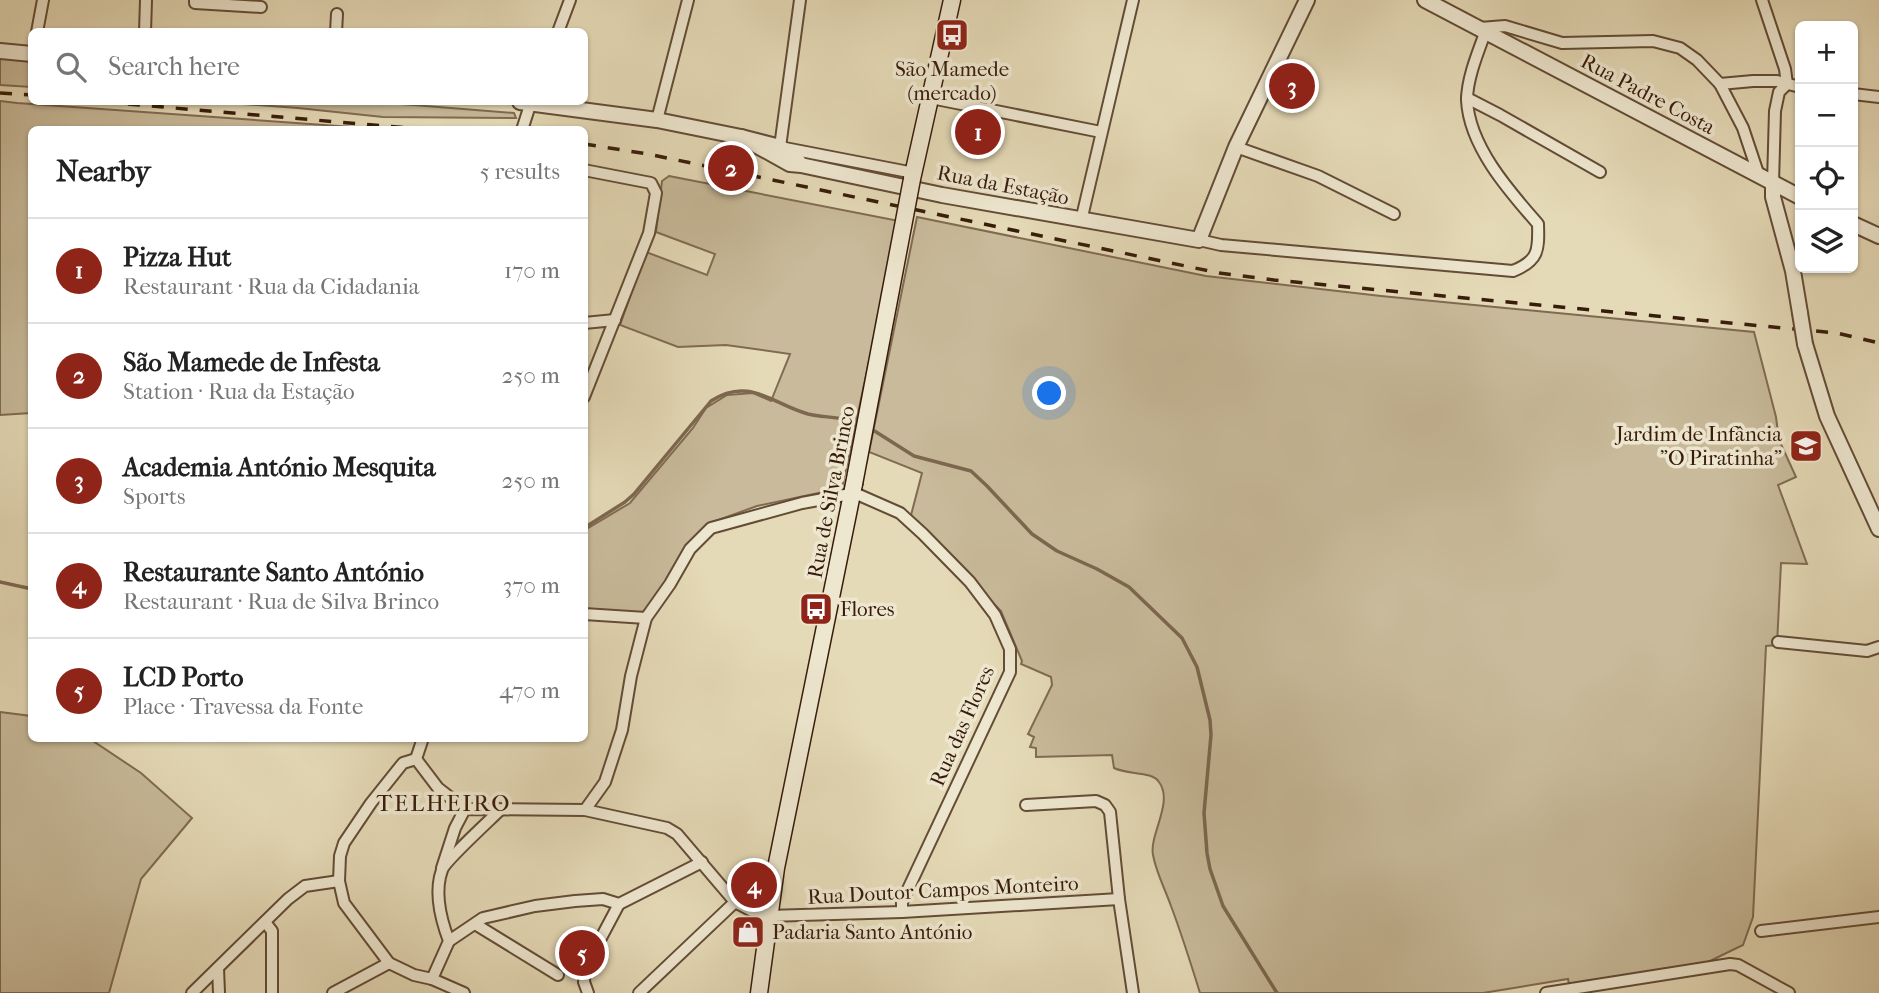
<!DOCTYPE html>
<meta charset="utf-8">
<style>
body{margin:0;font-family:"IM FELL French Canon",serif;background:#f6f6f6;color:#222}
.controls{position:absolute;right:21px;top:21px;display:grid;overflow:hidden;border-radius:10px;box-shadow:0 2px 5px #0004}
.controls button{width:63px;height:63px;display:grid;place-items:center;padding:0;border:0;border-bottom:2px solid #e0e0e0;background:#fff;color:#222;font:35px sans-serif}
.you{position:absolute;left:1050px;top:394px;width:24px;height:24px;margin:-18px;border:5px solid #fff;border-radius:50%;background:#1a73e8;box-shadow:0 0 0 10px #1a73e833}
.badge{display:grid;place-items:center;width:46px;height:46px;border-radius:50%;background:#8f2418;color:#fff;font-size:23px;font-weight:700}
.pin{position:absolute;translate:-50% -50%;border:4px solid #fff;box-shadow:0 2px 7px #0006}
.list{margin:0;padding:0;list-style:none}
h2{display:flex;justify-content:space-between;align-items:center;height:91px;margin:0;padding:0 28px;font-size:30px}
h2 small{font-size:23px;font-weight:400;color:#767676}
.list li{display:grid;grid-template-columns:46px 1fr auto;gap:21px;align-items:center;box-sizing:border-box;height:105px;padding:0 28px;border-top:2px solid #e0e0e0}
.list b{display:block;font-size:26px;white-space:nowrap}
.list p{margin:0;font-size:23px;white-space:nowrap;color:#767676}
.list em{font-size:23px;font-style:normal;color:#767676}
.icon{flex:none;width:38px;height:38px;fill:none;stroke:currentColor;stroke-width:2;stroke-linecap:round;stroke-linejoin:round}
.map{position:relative;flex:none;width:1879px;height:993px;overflow:hidden}
.search{position:absolute;background:#fff;box-shadow:0 2px 5px #0004;left:28px;top:28px;width:560px;height:77px;display:flex;align-items:center;gap:18px;box-sizing:border-box;padding:0 24px;border-radius:10px;color:#767676;font-size:26px}
.panel{position:absolute;background:#fff;box-shadow:0 2px 5px #0004;left:28px;top:126px;width:560px;height:616px;border-radius:10px}
.map>svg:first-child{display:block}
.green{fill:#c8ba9a;stroke:#806b52;stroke-width:2}
.lines{fill:none;stroke-linecap:round;stroke-linejoin:round}
.stream{stroke:#7c674f;stroke-width:3.5}
.minor-casing{stroke:#634c36;stroke-width:14}
.tertiary-casing{stroke:#634c36;stroke-width:18}
.secondary-casing{stroke:#381c0b;stroke-width:19}
.minor{stroke:#eee7d0;stroke-width:10}
.tertiary{stroke:#eee7d0;stroke-width:14}
.secondary{stroke:#eee7d0;stroke-width:16}
.rail{stroke:#381c0b;stroke-width:3.5;stroke-dasharray:12 12;stroke-linecap:butt}
.tertiary-bridge-casing{stroke:#634c36;stroke-width:18;stroke-linecap:butt}
.secondary-bridge-casing{stroke:#381c0b;stroke-width:19;stroke-linecap:butt}
.tertiary-bridge{stroke:#eee7d0;stroke-width:14}
.secondary-bridge{stroke:#eee7d0;stroke-width:16}
.labels{text-anchor:middle;stroke-width:7;stroke-linejoin:round;paint-order:stroke}
.poi-label{font-size:21px;fill:#381c0b;stroke:#eee7d0;text-anchor:start}
.street-label{font-size:21px;fill:#381c0b;stroke:#eee7d0}
.neighbourhood-label{font-size:23px;letter-spacing:2px;fill:#381c0b;stroke:#eee7d0}
</style>
<div class="map">
<svg width="1879" height="993" viewBox="0 0 1879 993">
<rect width="100%" height="100%" fill="#e5dab7"/>
<filter id="stains"><feTurbulence type="fractalNoise" baseFrequency=".00286" numOctaves="4"/><feColorMatrix values="0 0 0 0 .2 0 0 0 0 .09 0 0 0 0 .02 0 0 0 .5 -.17"/></filter>
<radialGradient id="worn" r=".72"><stop offset=".6" stop-color="#630" stop-opacity="0"/><stop offset="1" stop-color="#630" stop-opacity=".3"/></radialGradient>
<!-- green -->
<g class="green">
<polygon points="0,58 31,60 31,87 0,85"/>
<polygon points="0,101 17,103 380,129 32,130 31,413 0,415"/>
<polygon points="216,102 376,102 514,113 516,118 383,117 298,108"/>
<polygon points="669,176 899,221 842,488 757,506 707,524 687,546 661,592 645,614 585,611 585,530 630,503 693,428 706,408 727,395 753,393 771,401 790,354 726,345 678,347 620,325 646,252 707,275 715,254 656,232 662,181"/>
<path d="M917,217L1206,276L1381,296L1754,332L1776,417L1779,440L1796,477L1778,485L1807,564L1781,563L1777,645L1766,646L1753,917L1743,945L1708,962L1569,984L1568,979L1483,993H1200C1191,964 1182,935 1171,906C1165,889 1156,872 1153,855C1149,835 1174,802 1159,782C1152,771 1128,775 1114,768L1112,755L1036,757V748L1030,747L1034,737L1028,734L1052,685L1051,677L1021,664L1022,661L1001,611L910,519L922,473L869,452Z"/>
<polygon points="0,712 31,716 32,738 90,739 141,773 192,818 141,879 109,993 0,993"/>
</g>
<g class="lines">
<!-- stream -->
<g class="stream">
<polyline points="873,430 914,456 971,471 987,486 1032,534 1057,551 1097,569 1129,587 1182,638 1197,667 1210,720 1211,735 1204,813 1207,853 1210,869 1223,906 1277,993"/>
<path d="M584,528L625,502L634,494L711,401C749,376 772,404 808,414C824,418 840,416 856,423"/>
<polyline points="0,582 32,589"/>
</g>
<defs>
<g id="minor">
<polyline points="195,0 195,3 261,7"/>
<polyline points="800,0 780,147 914,173"/>
<polyline points="1762,0 1785,69 1787,84"/>
<polyline points="1480,28 1505,26 1562,43 1653,41 1680,48 1697,60 1720,84 1753,81 1777,81 1800,87"/>
<polyline points="37,32 43,0"/>
<polyline points="145,32 146,0"/>
<polyline points="336,32 337,14"/>
<polyline points="558,32 570,0"/>
<polyline points="1720,84 1743,128 1759,176"/>
<polyline points="1853,94 1879,97"/>
<polyline points="931,98 1101,132"/>
<polyline points="1467,98 1500,115 1600,172"/>
<polyline points="657,120 688,0"/>
<polyline points="522,130 531,102"/>
<polyline points="1236,147 1318,176 1394,214"/>
<polyline points="584,170 651,183 656,193 649,233 584,397"/>
<polyline points="1773,183 1775,111 1779,92 1787,84"/>
<polyline points="1081,221 1133,0"/>
<path d="M1199,240L1221,245L1513,271C1538,261 1539,251 1538,224C1509,191 1469,146 1467,100C1467,79 1478,52 1485,33"/>
<polyline points="584,323 615,320"/>
<polyline points="584,614 646,618"/>
<polyline points="1778,642 1867,651 1879,647"/>
<polyline points="416,759 403,763 371,803 344,843 340,856 339,881 344,903 389,963 414,975 432,979 464,993"/>
<polyline points="416,759 438,788 465,809"/>
<polyline points="416,759 423,738"/>
<polyline points="1026,805 1096,801 1105,805 1110,812 1119,899 1133,993"/>
<polyline points="585,810 605,782 622,730 631,676 646,618 670,584 690,549 711,528 802,503 845,495 859,495 900,513 923,534 970,582 995,615 1010,649 1010,672 902,902 902,912"/>
<polyline points="442,868 455,828 465,809 585,810 667,828 677,834 735,902 758,914 768,916 902,912 1119,899"/>
<polyline points="265,922 272,931 272,993"/>
<polyline points="475,924 558,975"/>
<polyline points="1761,931 1879,917"/>
<polyline points="449,941 483,918 535,906 575,901 603,899 619,904 702,862"/>
<polyline points="218,968 219,993"/>
<path d="M432,979L449,941C441,920 434,892 442,870C445,861 490,820 500,810"/>
<polyline points="192,993 288,899 305,886 339,881"/>
<polyline points="333,993 389,963"/>
<polyline points="588,993 584,982 585,968 619,904"/>
<polyline points="639,993 735,902"/>
<polyline points="1546,993 1730,964 1738,965 1789,993"/>
</g>
<g id="tertiary">
<polyline points="1425,0 1800,197"/>
<polyline points="0,51 32,54"/>
<polyline points="520,102 657,120 741,137 780,147 798,161"/>
<polyline points="741,137 790,164 801,165 942,195 1199,240 1236,147 1307,0"/>
<polyline points="1773,183 1773,197 1793,271 1800,313"/>
<polyline points="1853,224 1879,236"/>
<polyline points="1805,344 1827,416 1879,529"/>
</g>
<g id="secondary">
<polyline points="912,179 952,0"/>
<polyline points="759,993 776,868 854,484"/>
</g>
</defs>
<!-- minor casing -->
<use href="#minor" class="minor-casing"/>
<!-- tertiary casing -->
<use href="#tertiary" class="tertiary-casing"/>
<!-- secondary casing -->
<use href="#secondary" class="secondary-casing"/>
<!-- minor -->
<use href="#minor" class="minor"/>
<!-- tertiary -->
<use href="#tertiary" class="tertiary"/>
<!-- secondary -->
<use href="#secondary" class="secondary"/>
<!-- rail -->
<g class="rail">
<polyline points="0,93 32,95"/>
<polyline points="104,102 432,130"/>
<polyline points="584,144 648,154 1219,273 1274,280 1837,333 1879,343"/>
</g>
<defs>
<polyline id="tertiary-bridge" points="1800,313 1805,344"/>
<polyline id="secondary-bridge" points="854,484 912,179"/>
</defs>
<!-- tertiary-bridge casing -->
<use href="#tertiary-bridge" class="tertiary-bridge-casing"/>
<!-- secondary-bridge casing -->
<use href="#secondary-bridge" class="secondary-bridge-casing"/>
<!-- tertiary-bridge -->
<use href="#tertiary-bridge" class="tertiary-bridge"/>
<!-- secondary-bridge -->
<use href="#secondary-bridge" class="secondary-bridge"/>
</g>
<!-- icons -->
<defs>
<symbol id="bus-square" viewBox="-11 -11 22 22"><rect x="-9" y="-9" width="18" height="18" rx="4" fill="#8f2418" stroke="#eee7d0"/><path d="M-5-6H5V4H4V6H2V4H-2V6H-4V4H-5ZM-3.5-4V0h7V-4ZM-3.5 1.2v1.5H-2V1.2ZM2 1.2v1.5H3.5V1.2Z" fill="#fff"/></symbol>
<symbol id="school-square" viewBox="-11 -11 22 22"><rect x="-9" y="-9" width="18" height="18" rx="4" fill="#8f2418" stroke="#eee7d0"/><path d="M0-5L7-2L0 1L-7-2ZM-4 1L0 2.5L4 1V4Q0 6-4 4Z" fill="#fff"/></symbol>
<symbol id="shop-square" viewBox="-11 -11 22 22"><rect x="-9" y="-9" width="18" height="18" rx="4" fill="#8f2418" stroke="#eee7d0"/><path d="M-5-2.5h2.3a2.7 3.5 0 0 1 5.4 0H5L5.5 6h-11ZM-1.5-2.5h3a1.5 2.3 0 0 0-3 0Z" fill="#fff"/></symbol>
</defs>
<g fill-rule="evenodd">
<use href="#bus-square" x="933" y="16" width="38" height="38"/>
<use href="#school-square" x="1787" y="427" width="38" height="38"/>
<use href="#bus-square" x="797" y="590" width="38" height="38"/>
<use href="#shop-square" x="729" y="913" width="38" height="38"/>
</g>
<g class="labels">
<!-- poi labels -->
<g class="poi-label">
<text x="952" y="76" text-anchor="middle">São Mamede<tspan x="952" dy="24">(mercado)</tspan></text>
<text x="1782" y="441" text-anchor="end">Jardim de Infância<tspan x="1782" dy="24">"O Piratinha"</tspan></text>
<text x="840" y="616">Flores</text>
<text x="772" y="939">Padaria Santo António</text>
</g>
<!-- street labels -->
<g class="street-label">
<text transform="translate(1648 94) rotate(28)" y="7">Rua Padre Costa</text>
<text transform="translate(1003 185) rotate(11)" y="7">Rua da Estação</text>
<text transform="translate(831 492) rotate(-79)" y="7">Rua de Silva Brinco</text>
<text transform="translate(962 726) rotate(-66)" y="7">Rua das Flores</text>
<text transform="translate(943 890) rotate(-3)" y="7">Rua Doutor Campos Monteiro</text>
</g>
<!-- neighbourhood labels -->
<g class="neighbourhood-label">
<text x="444" y="811">TELHEIRO</text>
</g>
</g>
<rect width="100%" height="100%" filter="url(#stains)"/>
<rect width="100%" height="100%" fill="url(#worn)"/>
</svg>
<div class="controls">
<button>+</button>
<button>−</button>
<button><svg class="icon" aria-label="locate" viewBox="0 0 24 24"><circle cx="12" cy="12" r="6"/><path d="M12 2v4M12 18v4M2 12h4M18 12h4"/></svg></button>
<button><svg class="icon" aria-label="layers" viewBox="0 0 24 24"><path d="M12 4l9 5-9 5-9-5zM3 14l9 5 9-5"/></svg></button>
</div>
<div class="you"></div>
<div class="pin badge" style="left:978px;top:132px">1</div>
<div class="pin badge" style="left:731px;top:168px">2</div>
<div class="pin badge" style="left:1292px;top:86px">3</div>
<div class="pin badge" style="left:754px;top:885px">4</div>
<div class="pin badge" style="left:582px;top:953px">5</div>
<div class="search"><svg class="icon" aria-label="search" viewBox="0 0 24 24"><circle cx="10" cy="10" r="6"/><path d="M15 15l6 6"/></svg>Search here</div>
<section class="panel">
<h2>Nearby<small>5 results</small></h2>
<ul class="list">
<li><span class="badge">1</span><div><b>Pizza Hut</b><p>Restaurant · Rua da Cidadania</p></div><em>170 m</em></li>
<li><span class="badge">2</span><div><b>São Mamede de Infesta</b><p>Station · Rua da Estação</p></div><em>250 m</em></li>
<li><span class="badge">3</span><div><b>Academia António Mesquita</b><p>Sports</p></div><em>250 m</em></li>
<li><span class="badge">4</span><div><b>Restaurante Santo António</b><p>Restaurant · Rua de Silva Brinco</p></div><em>370 m</em></li>
<li><span class="badge">5</span><div><b>LCD Porto</b><p>Place · Travessa da Fonte</p></div><em>470 m</em></li>
</ul>
</section>
</div>
